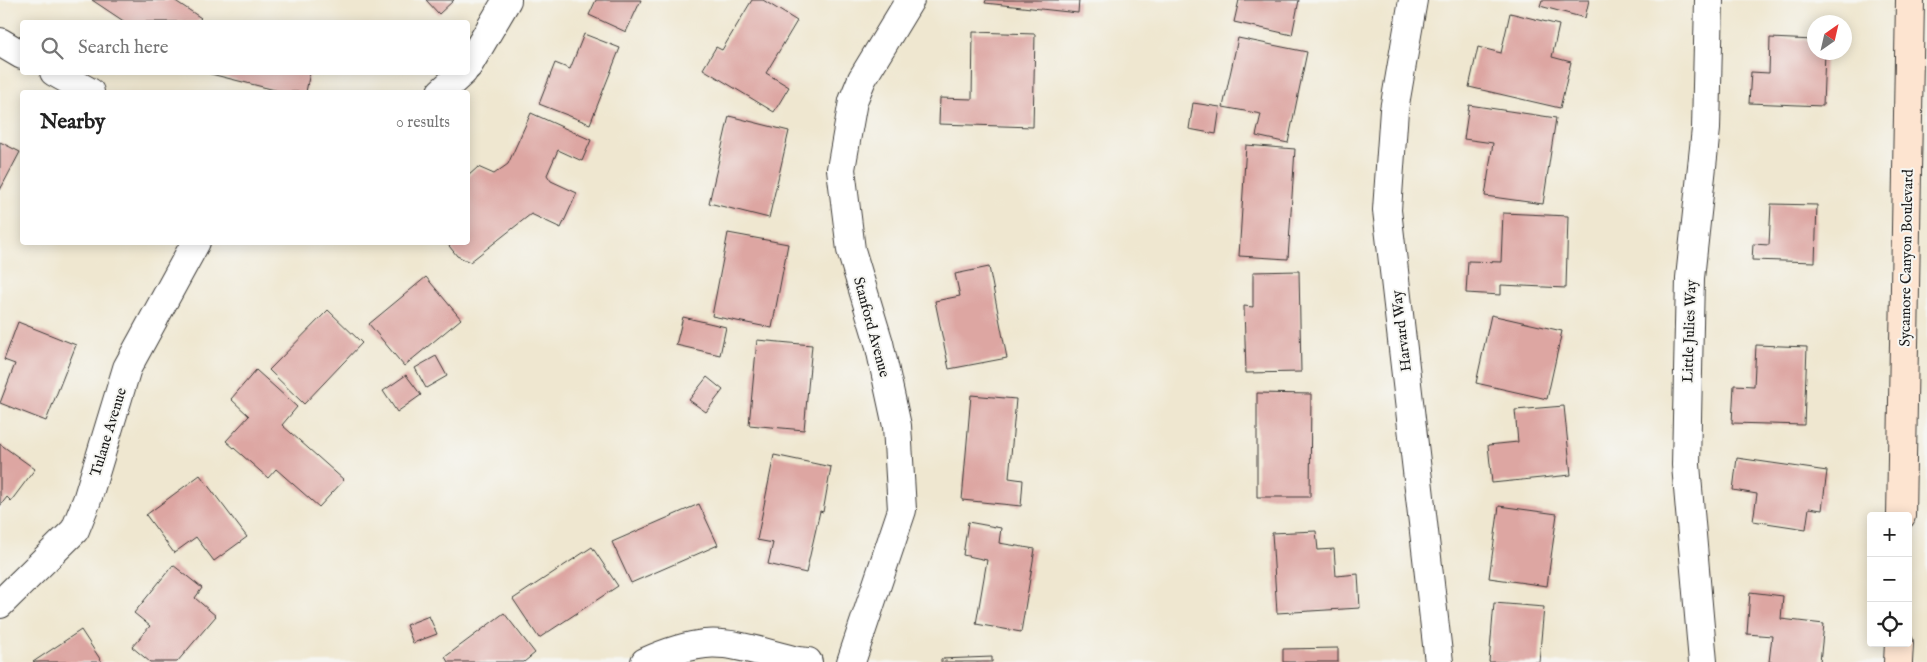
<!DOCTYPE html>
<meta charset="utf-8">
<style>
body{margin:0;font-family:"IM FELL English",serif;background:#f6f6f6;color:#222}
.controls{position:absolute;right:15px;bottom:15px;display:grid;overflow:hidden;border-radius:5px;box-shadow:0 2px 12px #0003}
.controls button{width:45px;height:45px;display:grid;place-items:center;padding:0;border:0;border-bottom:1px solid #e0e0e0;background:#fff;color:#222;font:25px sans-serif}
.compass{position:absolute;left:1807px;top:15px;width:45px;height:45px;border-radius:50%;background:#fff;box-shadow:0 2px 12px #0003;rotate:34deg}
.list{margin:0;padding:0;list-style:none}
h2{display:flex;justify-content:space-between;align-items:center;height:65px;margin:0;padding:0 20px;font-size:21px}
h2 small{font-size:16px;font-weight:400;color:#767676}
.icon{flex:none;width:28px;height:28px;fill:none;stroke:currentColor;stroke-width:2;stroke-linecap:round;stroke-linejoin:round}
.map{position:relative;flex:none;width:1927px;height:662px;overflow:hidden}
.search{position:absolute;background:#fff;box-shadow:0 2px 12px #0003;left:20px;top:20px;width:450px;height:55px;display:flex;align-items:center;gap:12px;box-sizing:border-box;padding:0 18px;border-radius:5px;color:#767676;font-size:19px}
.panel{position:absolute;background:#fff;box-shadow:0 2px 12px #0003;left:20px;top:90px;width:450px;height:155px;border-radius:5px}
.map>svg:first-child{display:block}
.building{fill:#dda6a2}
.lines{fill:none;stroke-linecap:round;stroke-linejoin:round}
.street-casing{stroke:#3c3a37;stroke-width:30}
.secondary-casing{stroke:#3c3a37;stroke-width:30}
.street{stroke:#fff;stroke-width:28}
.secondary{stroke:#fde4d0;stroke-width:28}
.labels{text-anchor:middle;stroke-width:4;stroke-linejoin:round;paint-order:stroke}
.street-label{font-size:15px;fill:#1c1c1c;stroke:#f6f6f2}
</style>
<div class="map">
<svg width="1927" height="662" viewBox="0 0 1927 662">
<rect width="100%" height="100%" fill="#f6f6f2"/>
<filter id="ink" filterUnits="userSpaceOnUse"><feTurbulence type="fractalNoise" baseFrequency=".02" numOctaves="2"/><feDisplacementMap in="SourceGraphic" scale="10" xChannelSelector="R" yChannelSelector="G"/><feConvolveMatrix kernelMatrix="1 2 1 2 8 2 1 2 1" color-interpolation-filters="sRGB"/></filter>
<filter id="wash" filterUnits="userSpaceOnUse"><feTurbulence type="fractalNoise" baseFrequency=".0096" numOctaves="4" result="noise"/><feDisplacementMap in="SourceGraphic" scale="20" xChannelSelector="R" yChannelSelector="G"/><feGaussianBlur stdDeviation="1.12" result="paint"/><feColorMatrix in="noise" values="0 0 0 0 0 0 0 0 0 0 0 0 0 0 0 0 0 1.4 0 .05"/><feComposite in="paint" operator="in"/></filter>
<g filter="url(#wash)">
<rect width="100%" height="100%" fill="#efe7d0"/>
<g id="blocks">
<!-- building -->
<g class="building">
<polygon points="92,0 174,0 201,18 197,22 125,22"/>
<polygon points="426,0 454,0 439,14"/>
<polygon points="596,0 641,0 626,32 589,15"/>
<polygon points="752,0 763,0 797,21 766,73 789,87 774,112 703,69 716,47 722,50"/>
<polygon points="986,0 1079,0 1078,13 985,3"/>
<polygon points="1239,0 1299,0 1292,35 1234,22"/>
<polygon points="1542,0 1589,0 1585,18 1540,6"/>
<polygon points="1510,13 1559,25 1552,57 1571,62 1560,108 1469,87 1478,47 1501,53"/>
<polygon points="973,32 1035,34 1033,127 939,124 940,98 972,99"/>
<polygon points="584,34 620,48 590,124 539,104 555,63 570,69"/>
<polygon points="1238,38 1307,52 1288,143 1256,136 1261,114 1223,107"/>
<polygon points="1770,38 1814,40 1814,52 1825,52 1823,106 1749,103 1751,72 1769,73"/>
<polygon points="203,72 310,72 306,92 283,92"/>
<polygon points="1193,103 1220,107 1216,134 1189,129"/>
<polygon points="1469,105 1556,118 1543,204 1485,196 1493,143 1464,139"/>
<polygon points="531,113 591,140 582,161 558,150 547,175 551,181 577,193 561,228 531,214 470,262 457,256 446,242 468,242 468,176 478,167 494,174 508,164"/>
<polygon points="729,116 789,131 769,218 709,203"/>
<polygon points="0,142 20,152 0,190"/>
<polygon points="1246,145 1295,149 1288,259 1239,256"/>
<polygon points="1771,204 1817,205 1815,262 1752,260 1753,244 1769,245"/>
<polygon points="1503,213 1568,216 1566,288 1501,285 1501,295 1466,293 1468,261 1501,262"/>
<polygon points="728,233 788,244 772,328 712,316"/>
<polygon points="989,267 1007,358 949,369 935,301 960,296 955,274"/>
<polygon points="1299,271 1301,372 1246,373 1244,306 1253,307 1253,272"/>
<polygon points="426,277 461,319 404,366 369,324"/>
<polygon points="328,310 362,343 304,404 269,370"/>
<polygon points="1491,315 1562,331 1547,399 1476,383"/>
<polygon points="683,317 726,327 720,355 676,345"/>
<polygon points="18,322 76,345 46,421 0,403 15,364 4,360"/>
<polygon points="757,340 812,345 804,430 749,425"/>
<polygon points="1756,345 1807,347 1804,425 1732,423 1734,385 1754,386"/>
<polygon points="436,356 447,376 426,388 415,368"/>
<polygon points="256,370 297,407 282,425 344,480 319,507 276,469 268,478 226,441 249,416 231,399"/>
<polygon points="406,375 421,395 397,412 383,391"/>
<polygon points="707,377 723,390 706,412 689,400"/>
<polygon points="1257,393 1311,394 1310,497 1257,497"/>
<polygon points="971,395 1016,399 1009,478 1023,480 1021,506 962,500"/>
<polygon points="1564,406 1571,475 1492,483 1488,445 1518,442 1515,410"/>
<polygon points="0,444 35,469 11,501 7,497 0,506"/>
<polygon points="774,455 831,467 823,512 820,511 806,573 768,564 773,543 757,540"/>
<polygon points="1737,458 1827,471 1822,510 1809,508 1806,529 1753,521 1757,494 1733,490"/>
<polygon points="200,475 247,537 214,561 196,537 174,553 146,515"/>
<polygon points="699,504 718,545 631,583 612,542"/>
<polygon points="1499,506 1557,514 1547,586 1489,578"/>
<polygon points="968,522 1001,528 999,543 1035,549 1021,632 976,624 987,560 963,555"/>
<polygon points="1316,531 1318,550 1334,549 1336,576 1358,574 1360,608 1277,613 1272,533"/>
<polygon points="592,547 618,586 539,638 513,599"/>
<polygon points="173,565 202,588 195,598 216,616 177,662 150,662 132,647 150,626 134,613"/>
<polygon points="1750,592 1783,596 1781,619 1824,624 1820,662 1769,662 1772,636 1747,634"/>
<polygon points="1494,603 1544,607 1539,662 1489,662"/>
<polygon points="504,613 535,653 524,662 448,662 445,657"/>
<polygon points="429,616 437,634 413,643 406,625"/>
<polygon points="81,630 102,662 33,662"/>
<polygon points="1338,648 1338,662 1283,662 1283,649"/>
<polygon points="992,657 992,662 941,662 941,659"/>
</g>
</g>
</g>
<g filter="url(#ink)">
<use href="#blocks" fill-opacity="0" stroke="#3c3a37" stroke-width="1"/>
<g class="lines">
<defs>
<g id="street">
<polyline points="1413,0 1394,110 1387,210 1439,662"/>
<polyline points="0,42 22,55"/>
<polyline points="468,66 507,0"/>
<polyline points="54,72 90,92"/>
<polyline points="441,92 463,72"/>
<polyline points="0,604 75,530 87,500 127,368 196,242"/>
<path d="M645,662C663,654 685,646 705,644C733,641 770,655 798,661L808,662"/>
<polyline points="851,662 902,510 897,426 879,343 851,250 841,169 853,101 862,79 910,0"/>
<polyline points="1703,662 1686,465 1690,278 1706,129 1709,0"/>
</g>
<g id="secondary">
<polyline points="1901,516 1910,0"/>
<polyline points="1898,662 1899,643"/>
</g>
</defs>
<!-- street casing -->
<use href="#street" class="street-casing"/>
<!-- secondary casing -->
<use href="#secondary" class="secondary-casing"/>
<!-- street -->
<use href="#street" class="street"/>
<!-- secondary -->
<use href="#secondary" class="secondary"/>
</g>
</g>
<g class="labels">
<!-- street labels -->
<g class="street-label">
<text transform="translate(1906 258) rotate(-89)" y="5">Sycamore Canyon Boulevard</text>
<text transform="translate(872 327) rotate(75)" y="5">Stanford Avenue</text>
<text transform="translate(1401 331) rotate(-97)" y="5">Harvard Way</text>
<text transform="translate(1689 331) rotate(-88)" y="5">Little Julies Way</text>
<text transform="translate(108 432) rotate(-73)" y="5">Tulane Avenue</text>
</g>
</g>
</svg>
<div class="controls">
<button>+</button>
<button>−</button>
<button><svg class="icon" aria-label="locate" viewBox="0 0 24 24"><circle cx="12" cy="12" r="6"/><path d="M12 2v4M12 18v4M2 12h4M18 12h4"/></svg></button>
</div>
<svg class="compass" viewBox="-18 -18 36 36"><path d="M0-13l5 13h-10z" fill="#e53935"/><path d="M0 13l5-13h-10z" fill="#767676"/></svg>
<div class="search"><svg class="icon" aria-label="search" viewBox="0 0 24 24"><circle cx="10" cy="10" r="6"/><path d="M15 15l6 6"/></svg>Search here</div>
<section class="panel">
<h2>Nearby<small>0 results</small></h2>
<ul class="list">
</ul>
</section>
</div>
